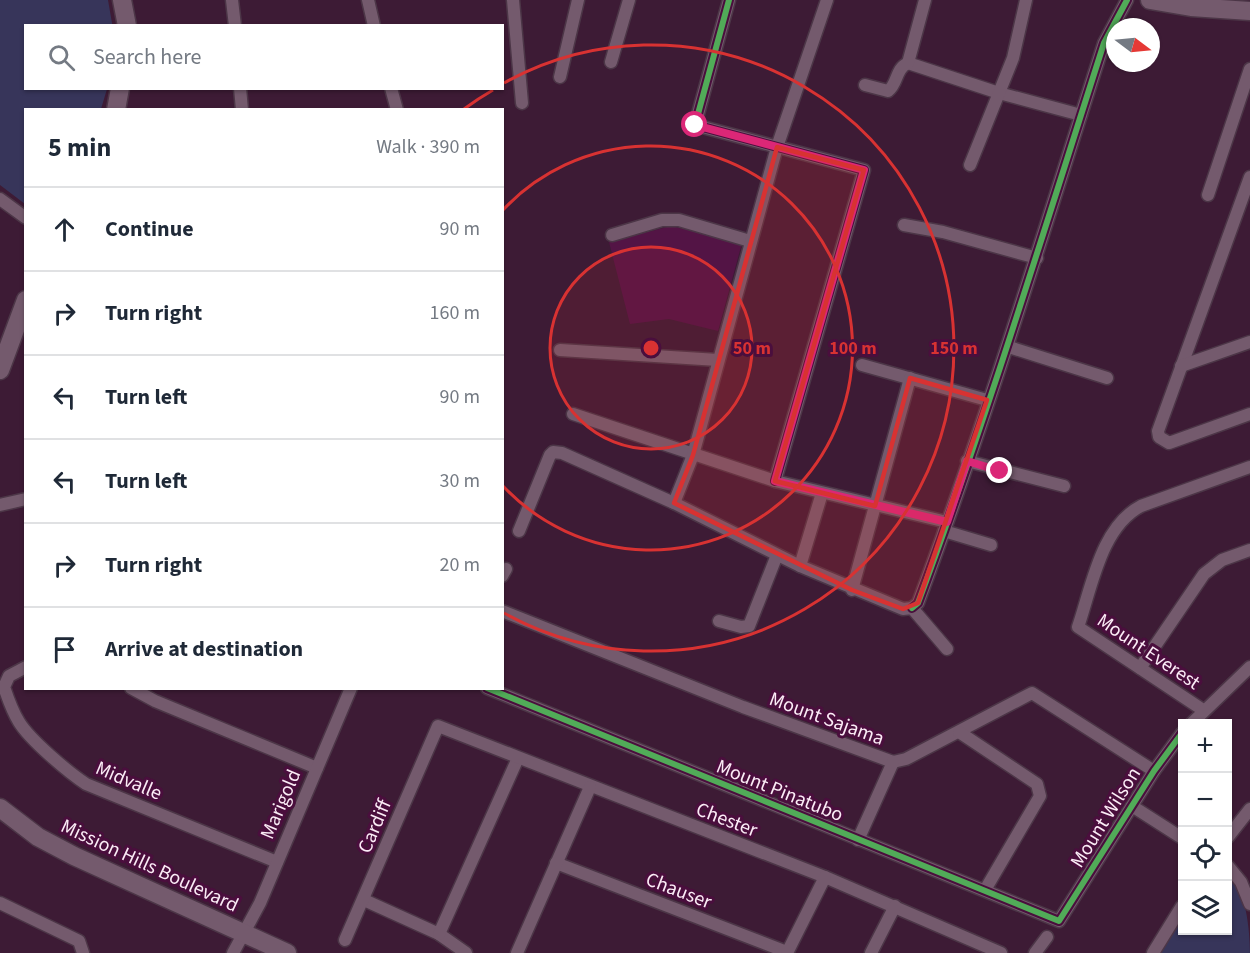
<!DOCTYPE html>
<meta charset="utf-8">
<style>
body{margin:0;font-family:"Source Sans 3",sans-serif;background:#f2f2f3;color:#1f2937}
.controls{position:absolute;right:18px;bottom:18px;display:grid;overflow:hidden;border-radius:0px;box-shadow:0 2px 4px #0004}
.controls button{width:54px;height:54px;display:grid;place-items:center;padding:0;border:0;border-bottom:2px solid #e0e1e3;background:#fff;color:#1f2937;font:30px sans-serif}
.compass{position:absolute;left:1106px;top:18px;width:54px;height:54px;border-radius:50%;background:#fff;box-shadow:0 2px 4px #0004;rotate:106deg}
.stop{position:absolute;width:18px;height:18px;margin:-14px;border:4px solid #db2777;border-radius:50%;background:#fff}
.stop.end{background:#db2777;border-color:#fff;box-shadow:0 2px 6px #0008}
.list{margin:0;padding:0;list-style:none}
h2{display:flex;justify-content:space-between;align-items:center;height:78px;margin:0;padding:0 24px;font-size:26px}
h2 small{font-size:20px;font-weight:400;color:#747a83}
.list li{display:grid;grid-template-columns:39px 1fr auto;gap:18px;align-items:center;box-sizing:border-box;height:84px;padding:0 24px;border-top:2px solid #e0e1e3}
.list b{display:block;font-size:22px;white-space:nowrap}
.list em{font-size:20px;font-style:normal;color:#747a83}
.icon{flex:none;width:33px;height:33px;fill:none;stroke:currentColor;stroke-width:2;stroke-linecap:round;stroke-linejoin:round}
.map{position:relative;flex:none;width:1250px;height:953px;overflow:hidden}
.search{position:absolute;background:#fff;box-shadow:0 2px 4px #0004;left:24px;top:24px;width:480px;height:66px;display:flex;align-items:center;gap:15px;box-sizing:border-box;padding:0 21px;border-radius:0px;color:#747a83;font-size:22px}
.panel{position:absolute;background:#fff;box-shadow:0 2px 4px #0004;left:24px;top:108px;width:480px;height:582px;border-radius:0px}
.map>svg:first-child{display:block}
.built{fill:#531445}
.green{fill:#37355a}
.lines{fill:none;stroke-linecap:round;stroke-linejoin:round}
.street-casing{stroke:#4c3647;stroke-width:15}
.secondary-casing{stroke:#4c3647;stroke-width:21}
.street{stroke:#745a6d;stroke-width:12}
.secondary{stroke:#745a6d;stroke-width:18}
.cycleway-casing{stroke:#4a0e3d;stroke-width:10}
.cycleway{stroke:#51ab58;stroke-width:6}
.route{stroke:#db2777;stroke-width:8}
.marked{fill:#d83232;fill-opacity:0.2;stroke:#d83232;stroke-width:4.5;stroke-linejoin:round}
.ring{fill:none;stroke:#d83232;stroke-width:3}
.labels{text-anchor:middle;stroke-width:6;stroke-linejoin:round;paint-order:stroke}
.street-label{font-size:20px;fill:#fbecf6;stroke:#4a0e3d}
.centre{fill:#d83232;stroke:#4a0e3d;stroke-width:3}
.ring-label{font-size:18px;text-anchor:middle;font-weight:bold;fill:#d83232;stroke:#4a0e3d;stroke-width:6;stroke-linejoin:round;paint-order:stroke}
</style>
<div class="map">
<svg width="1250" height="953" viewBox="0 0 1250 953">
<rect width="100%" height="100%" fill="#3d1b35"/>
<!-- built -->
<polygon class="built" points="671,226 742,243 718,331 669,319 630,324 609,242"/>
<!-- green -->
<g class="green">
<polygon points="0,0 108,0 112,23 112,26 26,26 26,88 107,89 101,109 26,110 25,204 0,185"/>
<path d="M1228,874C1246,886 1250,932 1250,953H1158L1182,915V930H1228Z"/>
</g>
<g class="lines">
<defs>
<g id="street">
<polyline points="232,0 235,26"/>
<polyline points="368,0 374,26"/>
<polyline points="513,0 522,103"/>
<polyline points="729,0 695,125 864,170 775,481"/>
<polyline points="611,62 629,0"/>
<polyline points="908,63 999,93 1081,115"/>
<polyline points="560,77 578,0"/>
<path d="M865,85L888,91C898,84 895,69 908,63L925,0"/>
<polyline points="240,88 242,110"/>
<polyline points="391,88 397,110"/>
<polyline points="970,165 1013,58 1026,0"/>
<polyline points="1250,177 1158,431 1159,437 1169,443 1250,414"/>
<polyline points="1208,195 1250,69"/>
<polyline points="0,199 26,218"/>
<polyline points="904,225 943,232 1037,258"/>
<polyline points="612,235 662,220 679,220 750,241"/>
<polyline points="1009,347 1107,378"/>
<polyline points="560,350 718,360"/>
<polyline points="862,365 987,400"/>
<polyline points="1181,366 1250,342"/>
<polyline points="573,414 775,481 947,522"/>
<polyline points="967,461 1064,486"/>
<polyline points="674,503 693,455 777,147 827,0"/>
<polyline points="0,505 26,499"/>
<polyline points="519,531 550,455 553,452 562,453 674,503 800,566 903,609 912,608 947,649"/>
<polyline points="944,531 991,545"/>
<polyline points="800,566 822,493"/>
<polyline points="502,576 506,569"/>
<polyline points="852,590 910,378"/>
<path d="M912,608L918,603C987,418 1044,230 1104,43L1127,0"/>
<polyline points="502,611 743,707 893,762 906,759 1032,693 1154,771"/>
<polyline points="719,621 741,627 749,626 777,555"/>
<path d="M26,667L9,676L4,687C8,699 12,711 19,722C30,740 68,772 86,784L277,862"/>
<polyline points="1140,668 1204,574 1222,560 1250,550"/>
<polyline points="131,688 155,701 317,768"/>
<polyline points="487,688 1059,921 1154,771 1182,733"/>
<path d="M1203,710L1078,627C1092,586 1101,527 1141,506L1250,467"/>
<polyline points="1191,724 1250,667"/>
<polyline points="959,732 1037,784 1040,796 985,890"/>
<polyline points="1132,806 1182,838"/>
<polyline points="1228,837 1250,809"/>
<polyline points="858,840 893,762"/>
<polyline points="556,863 787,952"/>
<polyline points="1228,866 1241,882 1250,904"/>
<polyline points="364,900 439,934 466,953"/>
<polyline points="0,903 79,941 83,953"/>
<polyline points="439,934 518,758"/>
<polyline points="345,940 438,726 825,877 1001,953"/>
<polyline points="233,953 260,903 351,688"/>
<polyline points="517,953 590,787"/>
<polyline points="787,953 825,877"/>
<polyline points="871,953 895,906"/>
<polyline points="1035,953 1047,937"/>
<polyline points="1153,953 1182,906"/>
</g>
<g id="secondary">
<polyline points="122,0 127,26"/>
<polyline points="1150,0 1191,7 1250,11"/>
<polyline points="116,110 120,88"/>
<polyline points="0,370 26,300"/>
<polyline points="0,808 38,837 74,856 287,953"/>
</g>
</defs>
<!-- street casing -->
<use href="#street" class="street-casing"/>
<!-- secondary casing -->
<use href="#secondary" class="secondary-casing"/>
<!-- street -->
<use href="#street" class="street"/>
<!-- secondary -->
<use href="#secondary" class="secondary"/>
<defs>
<g id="cycleway">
<polyline points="729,0 695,125 864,170 775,481"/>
<path d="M912,608L918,603C987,418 1044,230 1104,43L1127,0"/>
<polyline points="487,688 1059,921 1154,771 1182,733"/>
</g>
</defs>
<!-- cycleway casing -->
<use href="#cycleway" class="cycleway-casing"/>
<!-- cycleway -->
<use href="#cycleway" class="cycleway"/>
</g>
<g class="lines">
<!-- route -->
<polyline class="route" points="695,125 864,170 775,481 947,522 967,461 1000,471"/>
</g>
<!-- marked area -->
<path class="marked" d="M777,147L864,170L775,481L875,506L910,378L987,400L918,603L903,609L852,590L674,503L693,455Z"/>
<!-- distance rings -->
<circle cx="651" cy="348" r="101" fill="#d83232" fill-opacity=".12"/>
<g class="ring">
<circle cx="651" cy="348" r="101"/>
<path d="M503 210A202 202 0 1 1 503 486"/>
<path d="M464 109A303 303 0 0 1 493 90M504 83A303 303 0 1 1 504 613"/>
</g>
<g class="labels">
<!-- street labels -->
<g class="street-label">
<text transform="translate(1149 651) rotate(34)" y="7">Mount Everest</text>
<text transform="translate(827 718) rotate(20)" y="7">Mount Sajama</text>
<text transform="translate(129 780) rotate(23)" y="7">Midvalle</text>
<text transform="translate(780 790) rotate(22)" y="7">Mount Pinatubo</text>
<text transform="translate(280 804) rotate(-67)" y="7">Marigold</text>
<text transform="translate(1105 817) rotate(-58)" y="7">Mount Wilson</text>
<text transform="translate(727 819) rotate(21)" y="7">Chester</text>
<text transform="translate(374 826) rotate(-67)" y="7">Cardiff</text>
<text transform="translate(150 865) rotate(25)" y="7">Mission Hills Boulevard</text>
<text transform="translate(679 890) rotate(21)" y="7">Chauser</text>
</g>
</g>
<circle cx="651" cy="348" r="9" class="centre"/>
<g class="ring-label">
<text x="752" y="354">50 m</text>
<text x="853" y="354">100 m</text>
<text x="954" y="354">150 m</text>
</g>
</svg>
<div class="controls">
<button>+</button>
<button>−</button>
<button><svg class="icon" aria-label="locate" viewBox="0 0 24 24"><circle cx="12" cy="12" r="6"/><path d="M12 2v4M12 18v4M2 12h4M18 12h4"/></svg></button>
<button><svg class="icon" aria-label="layers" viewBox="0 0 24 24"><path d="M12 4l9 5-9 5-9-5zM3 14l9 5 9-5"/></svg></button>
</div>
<svg class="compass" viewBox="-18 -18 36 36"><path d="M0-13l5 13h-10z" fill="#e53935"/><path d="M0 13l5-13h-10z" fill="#747a83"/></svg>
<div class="stop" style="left:695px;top:125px"></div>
<div class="stop end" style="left:1000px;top:471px"></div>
<div class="search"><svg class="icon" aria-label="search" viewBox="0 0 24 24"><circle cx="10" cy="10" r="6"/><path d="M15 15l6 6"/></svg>Search here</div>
<section class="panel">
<h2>5 min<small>Walk · 390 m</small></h2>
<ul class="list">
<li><svg class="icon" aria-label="ahead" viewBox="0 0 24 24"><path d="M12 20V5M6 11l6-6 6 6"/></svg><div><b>Continue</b></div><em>90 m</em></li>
<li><svg class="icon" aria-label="right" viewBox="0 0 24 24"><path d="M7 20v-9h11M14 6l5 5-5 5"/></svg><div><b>Turn right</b></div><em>160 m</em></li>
<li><svg class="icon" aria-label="left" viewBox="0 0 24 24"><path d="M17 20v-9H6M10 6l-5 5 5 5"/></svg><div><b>Turn left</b></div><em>90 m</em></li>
<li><svg class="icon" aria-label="left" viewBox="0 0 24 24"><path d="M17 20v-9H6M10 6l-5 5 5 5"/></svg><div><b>Turn left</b></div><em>30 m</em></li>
<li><svg class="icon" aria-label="right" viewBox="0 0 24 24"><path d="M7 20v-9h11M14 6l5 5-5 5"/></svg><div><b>Turn right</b></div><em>20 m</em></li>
<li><svg class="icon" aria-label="arrive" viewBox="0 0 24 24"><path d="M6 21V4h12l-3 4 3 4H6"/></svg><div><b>Arrive at destination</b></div></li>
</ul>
</section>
</div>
